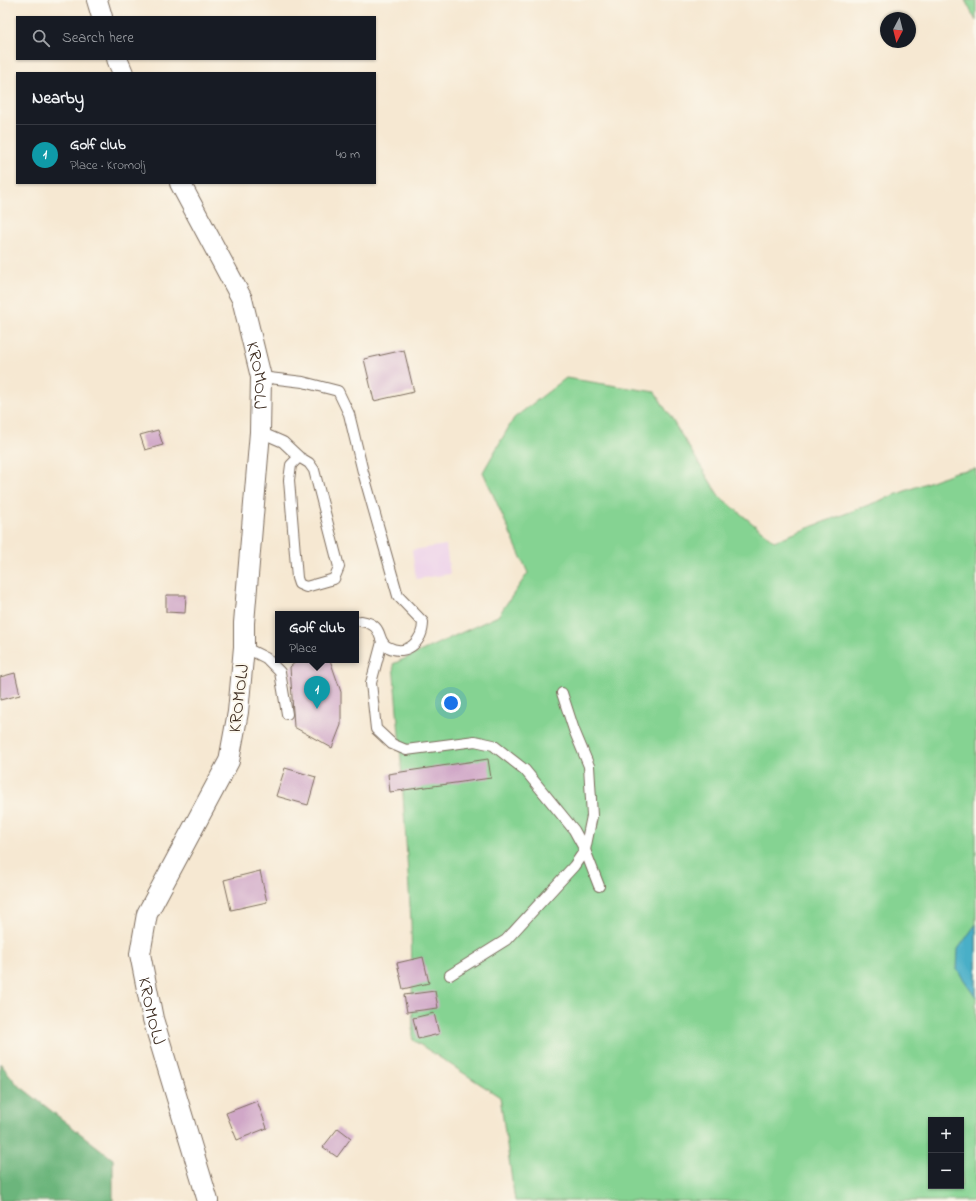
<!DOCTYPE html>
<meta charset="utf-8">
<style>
body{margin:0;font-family:"Indie Flower",sans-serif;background:#20242c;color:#f1f3f6}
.controls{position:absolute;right:12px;bottom:12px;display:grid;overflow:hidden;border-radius:0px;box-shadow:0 1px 3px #0004}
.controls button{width:36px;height:36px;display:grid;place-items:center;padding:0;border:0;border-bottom:1px solid #363941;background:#171b24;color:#f1f3f6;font:20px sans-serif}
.compass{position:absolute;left:880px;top:12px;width:36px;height:36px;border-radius:50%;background:#171b24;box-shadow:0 1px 3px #0004;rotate:187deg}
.you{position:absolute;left:451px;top:703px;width:14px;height:14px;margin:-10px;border:3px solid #fff;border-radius:50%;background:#1a73e8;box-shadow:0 0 0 6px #1a73e833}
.badge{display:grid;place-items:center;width:26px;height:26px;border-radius:50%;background:#d1495b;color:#fff;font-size:13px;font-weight:700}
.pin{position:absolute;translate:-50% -33px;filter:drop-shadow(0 1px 2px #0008)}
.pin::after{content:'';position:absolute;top:21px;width:14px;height:12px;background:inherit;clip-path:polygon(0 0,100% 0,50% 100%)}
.popup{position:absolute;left:275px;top:611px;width:84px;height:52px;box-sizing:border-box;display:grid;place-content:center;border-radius:0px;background:#171b24;filter:drop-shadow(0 1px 3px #0005);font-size:13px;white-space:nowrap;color:#9ea1a6}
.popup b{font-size:15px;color:#f1f3f6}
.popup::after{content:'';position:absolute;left:50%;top:100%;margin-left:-8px;border:8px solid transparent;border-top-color:#171b24}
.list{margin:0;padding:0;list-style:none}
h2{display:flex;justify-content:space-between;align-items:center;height:52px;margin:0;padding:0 16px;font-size:17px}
h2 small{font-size:13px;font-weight:400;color:#9ea1a6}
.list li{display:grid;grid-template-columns:26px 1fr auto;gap:12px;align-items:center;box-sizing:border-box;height:60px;padding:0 16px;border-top:1px solid #363941}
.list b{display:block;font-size:15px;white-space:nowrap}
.list p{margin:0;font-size:13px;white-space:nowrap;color:#9ea1a6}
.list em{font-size:13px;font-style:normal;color:#9ea1a6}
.icon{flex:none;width:22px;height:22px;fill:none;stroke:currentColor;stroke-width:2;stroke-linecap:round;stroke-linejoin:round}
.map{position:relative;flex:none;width:976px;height:1201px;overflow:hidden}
.search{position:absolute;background:#171b24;box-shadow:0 1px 3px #0004;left:16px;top:16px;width:360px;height:44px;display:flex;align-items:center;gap:10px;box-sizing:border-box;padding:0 14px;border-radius:0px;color:#9ea1a6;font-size:15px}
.panel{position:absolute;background:#171b24;box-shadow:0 1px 3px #0004;left:16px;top:72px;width:360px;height:112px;border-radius:0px}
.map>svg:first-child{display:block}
.built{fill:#edd1e9}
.green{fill:#85d392;stroke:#607e58;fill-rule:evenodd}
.forest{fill:#6cb57c;stroke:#54704d}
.water{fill:#48afc7;stroke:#426c72}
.building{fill:#d0a7c7}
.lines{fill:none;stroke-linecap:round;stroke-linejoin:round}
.service-casing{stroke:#7c6c5d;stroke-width:12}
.minor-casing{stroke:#7c6c5d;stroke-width:22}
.service{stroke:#fff;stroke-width:10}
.minor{stroke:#fff;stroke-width:20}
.labels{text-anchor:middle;stroke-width:4;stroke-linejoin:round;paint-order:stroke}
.street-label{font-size:18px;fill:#3b2a1e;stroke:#fbf7ec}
</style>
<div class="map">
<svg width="976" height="1201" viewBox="0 0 976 1201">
<rect width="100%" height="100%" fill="#fbf7ec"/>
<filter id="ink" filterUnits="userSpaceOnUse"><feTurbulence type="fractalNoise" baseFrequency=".025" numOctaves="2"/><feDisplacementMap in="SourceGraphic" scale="8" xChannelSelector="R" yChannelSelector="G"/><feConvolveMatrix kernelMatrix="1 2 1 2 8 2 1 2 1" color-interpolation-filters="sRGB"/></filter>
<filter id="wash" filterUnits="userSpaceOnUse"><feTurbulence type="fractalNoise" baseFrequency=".012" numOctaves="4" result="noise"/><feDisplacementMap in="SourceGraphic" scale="16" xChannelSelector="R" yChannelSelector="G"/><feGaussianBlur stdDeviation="0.9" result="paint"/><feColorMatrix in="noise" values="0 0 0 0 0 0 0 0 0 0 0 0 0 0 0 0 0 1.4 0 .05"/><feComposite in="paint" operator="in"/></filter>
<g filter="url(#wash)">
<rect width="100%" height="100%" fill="#f6e8d2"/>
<!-- built -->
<polygon class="built" points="446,545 450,574 416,579 412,550"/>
<!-- green -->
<g class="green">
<polygon points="965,0 976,0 976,21"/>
<path d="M566,378L655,392L719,496L774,541L955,472L976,469V1201H515L500,1097L413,1040L411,922L400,746L393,664L498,616L528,573L483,472L514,418ZM931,1120H961V1186H931Z"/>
</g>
<!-- forest -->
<polygon class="forest" points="0,1063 17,1084 113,1159 113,1201 0,1201"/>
<!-- water -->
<polygon class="water" points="976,924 976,997 957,970 958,949"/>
<g id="blocks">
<!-- building -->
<g class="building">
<polygon points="404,350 414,392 374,401 364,359"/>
<polygon points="158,430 163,445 145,450 140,435"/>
<polygon points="166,595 186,595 185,613 166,612"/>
<polygon points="298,660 330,660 341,692 341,725 332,748 294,727 290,667"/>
<polygon points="15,673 20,695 0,700 0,677"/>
<polygon points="488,759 491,778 390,792 388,774"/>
<polygon points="285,768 316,777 308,805 276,796"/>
<polygon points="260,871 267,902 231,910 224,880"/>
<polygon points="423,957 429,983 403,989 397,963"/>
<polygon points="435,991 438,1008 407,1012 404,995"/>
<polygon points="434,1013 439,1034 418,1039 413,1018"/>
<polygon points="257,1101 267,1128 237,1140 226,1113"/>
<polygon points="338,1128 351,1138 337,1157 323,1147"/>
</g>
</g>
</g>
<g filter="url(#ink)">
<use href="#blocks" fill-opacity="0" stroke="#7c6c5d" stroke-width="1"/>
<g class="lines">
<defs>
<g id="service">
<path d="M261,377L303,382L338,391L349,414L363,472L398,596L423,622C423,641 407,657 388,647C375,641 386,625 361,621"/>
<polyline points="260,432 283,442 299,457 309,463 314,470 339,567 334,579 306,587 299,584 297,578 289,480 291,465 299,457"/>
<polyline points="382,642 371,683 376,729 392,744 406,750 475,741 493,745 525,770 574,830 585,850 599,886"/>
<polyline points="244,647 266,658 280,672 287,714"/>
<polyline points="450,975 506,940 574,866 585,850 592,816 589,766 574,730 562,693"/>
</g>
<g id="minor">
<polyline points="97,0 102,17"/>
<polyline points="117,59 123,73"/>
<path id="s1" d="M180,183L242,299L261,377L260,432L244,623V647L238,712L229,761L147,914L140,954L153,1019L208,1201"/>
</g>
</defs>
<!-- service casing -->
<use href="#service" class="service-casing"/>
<!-- minor casing -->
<use href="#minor" class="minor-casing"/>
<!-- service -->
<use href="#service" class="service"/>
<!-- minor -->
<use href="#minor" class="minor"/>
</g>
</g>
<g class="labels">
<!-- street labels -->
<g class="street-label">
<text dy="6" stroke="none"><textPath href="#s1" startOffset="210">KROMOLJ</textPath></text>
<text transform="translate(238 698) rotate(-83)" y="6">KROMOLJ</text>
<text dy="6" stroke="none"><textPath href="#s1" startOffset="870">KROMOLJ</textPath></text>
</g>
</g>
</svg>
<div class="controls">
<button>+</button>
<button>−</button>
</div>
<svg class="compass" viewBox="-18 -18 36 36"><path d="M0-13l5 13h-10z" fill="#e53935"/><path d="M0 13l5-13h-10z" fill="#9ea1a6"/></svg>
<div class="you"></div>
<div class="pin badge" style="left:317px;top:709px;background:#0f9aa8">1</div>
<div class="popup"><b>Golf club</b>Place</div>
<div class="search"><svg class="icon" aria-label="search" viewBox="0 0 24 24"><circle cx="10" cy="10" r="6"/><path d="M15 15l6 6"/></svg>Search here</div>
<section class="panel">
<h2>Nearby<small></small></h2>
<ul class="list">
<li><span class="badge" style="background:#0f9aa8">1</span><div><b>Golf club</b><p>Place · Kromolj</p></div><em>40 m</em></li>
</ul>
</section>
</div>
